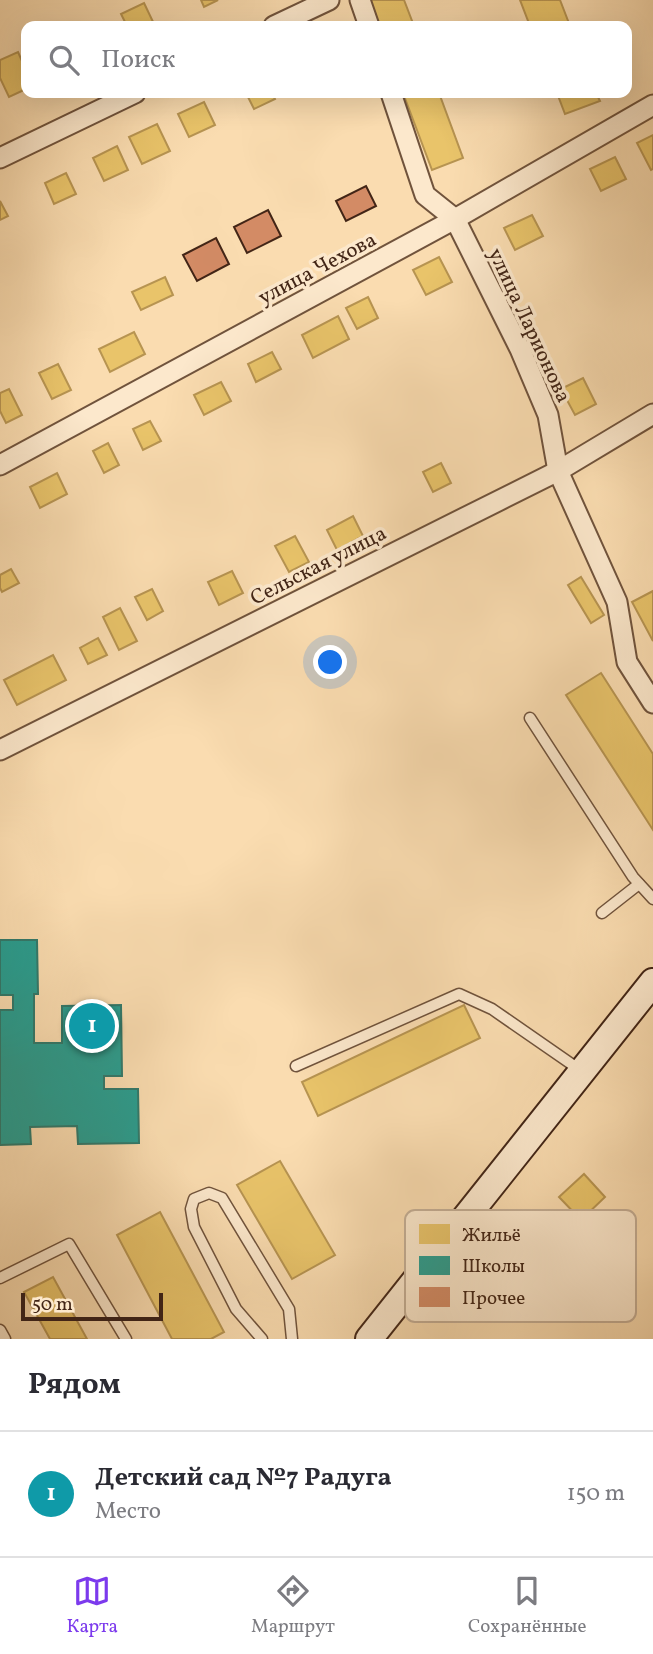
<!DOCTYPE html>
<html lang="ru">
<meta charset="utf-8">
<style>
body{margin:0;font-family:Vollkorn,serif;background:#f2f2f3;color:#2b2b33}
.scale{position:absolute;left:21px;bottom:18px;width:142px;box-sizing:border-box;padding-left:7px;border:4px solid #422516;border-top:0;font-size:19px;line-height:24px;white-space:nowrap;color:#422516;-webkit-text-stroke:5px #fce8cc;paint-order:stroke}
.you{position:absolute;left:331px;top:663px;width:24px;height:24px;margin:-18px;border:5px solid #fff;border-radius:50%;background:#1a73e8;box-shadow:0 0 0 10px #1a73e833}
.badge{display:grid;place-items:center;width:46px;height:46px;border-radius:50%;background:#7c3aed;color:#fff;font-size:23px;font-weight:700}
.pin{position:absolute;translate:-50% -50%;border:4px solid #fff;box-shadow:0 2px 7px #0006}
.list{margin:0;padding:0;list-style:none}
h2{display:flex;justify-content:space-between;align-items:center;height:91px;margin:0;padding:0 28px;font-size:30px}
h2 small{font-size:23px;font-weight:400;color:#7c7c81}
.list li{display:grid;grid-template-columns:46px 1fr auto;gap:21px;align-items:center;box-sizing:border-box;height:126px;padding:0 28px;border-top:2px solid #e1e1e2}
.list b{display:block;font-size:26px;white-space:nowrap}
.list p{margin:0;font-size:23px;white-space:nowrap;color:#7c7c81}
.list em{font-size:23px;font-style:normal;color:#7c7c81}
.icon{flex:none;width:38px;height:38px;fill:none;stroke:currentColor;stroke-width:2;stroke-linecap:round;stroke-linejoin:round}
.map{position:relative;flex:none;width:653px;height:1339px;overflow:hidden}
.search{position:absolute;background:#fff;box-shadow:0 7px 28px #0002;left:21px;right:21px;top:21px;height:77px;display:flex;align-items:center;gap:18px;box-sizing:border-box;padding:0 24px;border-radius:14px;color:#7c7c81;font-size:26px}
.sheet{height:217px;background:#fff}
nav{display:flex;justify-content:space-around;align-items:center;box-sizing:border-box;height:98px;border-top:2px solid #e1e1e2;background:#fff;font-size:19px;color:#7c7c81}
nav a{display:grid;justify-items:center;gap:4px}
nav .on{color:#7c3aed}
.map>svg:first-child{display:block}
.homes{fill:#e9c46a;stroke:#b79451;stroke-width:2}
.schools{fill:#2a9d8f;stroke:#31796b;stroke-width:2}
.building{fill:#d38b65;stroke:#422516;stroke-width:2}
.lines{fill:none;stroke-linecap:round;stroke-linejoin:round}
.lane-casing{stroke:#70533c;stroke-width:13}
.street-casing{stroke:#70533c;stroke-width:23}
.secondary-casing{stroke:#422516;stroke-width:30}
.lane{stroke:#fce8cc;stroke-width:10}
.street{stroke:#fce8cc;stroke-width:19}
.secondary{stroke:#fce8cc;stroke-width:26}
.labels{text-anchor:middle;stroke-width:7;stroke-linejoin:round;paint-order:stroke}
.street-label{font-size:21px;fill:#422516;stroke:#fce8cc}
.key{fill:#fce8cc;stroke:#c4ae95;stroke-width:2}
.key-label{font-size:19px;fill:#422516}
</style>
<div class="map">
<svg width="653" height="1339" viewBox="0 0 653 1339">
<rect width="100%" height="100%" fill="#fadcb0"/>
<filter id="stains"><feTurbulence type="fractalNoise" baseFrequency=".00286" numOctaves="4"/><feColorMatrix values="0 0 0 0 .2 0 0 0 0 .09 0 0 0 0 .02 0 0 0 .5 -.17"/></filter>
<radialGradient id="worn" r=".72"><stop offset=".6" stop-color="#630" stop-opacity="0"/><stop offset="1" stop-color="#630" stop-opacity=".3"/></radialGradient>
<!-- homes -->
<g class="homes">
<polygon points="201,0 218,0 204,7"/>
<polygon points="368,0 404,0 414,26 378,26"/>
<polygon points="520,0 560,0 570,26 530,26"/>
<polygon points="144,3 155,26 127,26 121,14"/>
<polygon points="18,52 26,70 26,89 9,97 0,78 0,60"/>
<polygon points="246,93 272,93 275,99 254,109"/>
<polygon points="403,93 439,93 463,158 432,170"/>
<polygon points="557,93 596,93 600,101 565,114"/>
<polygon points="204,102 215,125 189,137 178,114"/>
<polygon points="157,124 170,151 142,164 129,137"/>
<polygon points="653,135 653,169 651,170 637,143"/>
<polygon points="117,146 128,170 104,181 93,158"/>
<polygon points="615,157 626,179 601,191 590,169"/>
<polygon points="66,173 76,194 54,204 45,183"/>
<polygon points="0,201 8,216 0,220"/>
<polygon points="532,215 543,236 515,250 504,228"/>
<polygon points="439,257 452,282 426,295 413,270"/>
<polygon points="165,277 173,295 141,310 132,292"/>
<polygon points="368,297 378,318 357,329 346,308"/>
<polygon points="338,316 349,339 313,358 302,335"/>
<polygon points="134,332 145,354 110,372 99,349"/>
<polygon points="272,352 281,369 256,382 248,364"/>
<polygon points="58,364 71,390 52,399 39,373"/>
<polygon points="583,378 596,404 575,415 561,389"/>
<polygon points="221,382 231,401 204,415 194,395"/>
<polygon points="9,389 22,415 6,423 0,411 0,393"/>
<polygon points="150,421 161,441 143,450 133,429"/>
<polygon points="108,443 119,465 104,473 93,451"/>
<polygon points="441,463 451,483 433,492 423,472"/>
<polygon points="57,473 67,494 40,508 30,487"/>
<polygon points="353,516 363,536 337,550 327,530"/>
<polygon points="295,536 309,562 289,572 275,546"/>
<polygon points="11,569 19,583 2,592 0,588 0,575"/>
<polygon points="232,571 243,593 219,605 208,582"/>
<polygon points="581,577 604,615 591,623 568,585"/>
<polygon points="152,589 163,611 147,620 135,597"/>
<polygon points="653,591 653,641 632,602"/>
<polygon points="120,608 137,641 119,650 103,617"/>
<polygon points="98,638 107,655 88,664 80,648"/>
<polygon points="53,655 66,680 17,705 4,680"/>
<polygon points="601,673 653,754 653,830 566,695"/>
<polygon points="464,1005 480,1038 318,1116 302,1082"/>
<polygon points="280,1161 335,1255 292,1279 237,1185"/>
<polygon points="584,1174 605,1197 581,1220 559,1197"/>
<polygon points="160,1212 224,1332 211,1339 172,1339 117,1235"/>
<polygon points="53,1277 87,1339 50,1339 24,1292"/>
</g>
<!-- schools -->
<polygon class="schools" points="0,940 37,940 38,994 34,994 34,1043 62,1043 62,1006 121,1005 122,1076 104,1076 104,1089 138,1089 139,1143 78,1144 77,1126 30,1127 31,1144 0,1145 0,1010 13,1010 13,995 0,995"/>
<!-- building -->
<g class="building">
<polygon points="366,186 376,206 346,221 336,201"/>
<polygon points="268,210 281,236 247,253 234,227"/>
<polygon points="216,238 229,264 197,281 183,255"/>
</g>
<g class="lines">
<defs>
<g id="lane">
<polyline points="530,718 633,877 653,899"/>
<polyline points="602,913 639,884"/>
<polyline points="296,1066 459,994 492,1009 580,1070"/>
<polyline points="0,1278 69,1244 126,1339"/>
<polyline points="0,1330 5,1339"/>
<polyline points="262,1339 236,1309 194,1227 191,1209 194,1199 209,1193 222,1198 289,1309 292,1339"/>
</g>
<g id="street">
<polyline points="360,0 369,26"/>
<polyline points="274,26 329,0"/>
<polyline points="391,93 425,195 455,219 520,349 548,415 558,471 617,602 627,662 653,703"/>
<polyline points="0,158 135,93"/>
<polyline points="0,465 455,219 653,105"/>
<polyline points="0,750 558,471 653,414"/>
</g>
<polyline id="secondary" points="369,1339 653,982"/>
</defs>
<!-- lane casing -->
<use href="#lane" class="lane-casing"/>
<!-- street casing -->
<use href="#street" class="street-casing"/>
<!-- secondary casing -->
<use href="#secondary" class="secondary-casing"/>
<!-- lane -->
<use href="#lane" class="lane"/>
<!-- street -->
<use href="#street" class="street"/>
<!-- secondary -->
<use href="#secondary" class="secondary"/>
</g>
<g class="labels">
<!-- street labels -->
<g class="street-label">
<text transform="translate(317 268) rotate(-28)" y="7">улица Чехова</text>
<text transform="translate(530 325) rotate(65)" y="7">улица Ларионова</text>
<text transform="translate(318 565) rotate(-27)" y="7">Сельская улица</text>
</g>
</g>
<!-- legend -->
<rect x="405" y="1210" width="231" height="112" rx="10" class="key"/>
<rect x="419" y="1224" width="31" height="20" fill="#e9c46a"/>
<rect x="419" y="1256" width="31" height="19" fill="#2a9d8f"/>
<rect x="419" y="1287" width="31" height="20" fill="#d38b65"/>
<g class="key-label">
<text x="462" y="1241">Жильё</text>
<text x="462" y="1272">Школы</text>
<text x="462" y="1304">Прочее</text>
</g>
<rect width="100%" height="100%" filter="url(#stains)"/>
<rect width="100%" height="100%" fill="url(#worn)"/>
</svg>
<div class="scale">50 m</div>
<div class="you"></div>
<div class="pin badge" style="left:92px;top:1026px;background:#0f9aa8">1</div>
<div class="search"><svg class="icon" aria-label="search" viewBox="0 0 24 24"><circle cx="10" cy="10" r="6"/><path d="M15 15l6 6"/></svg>Поиск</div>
</div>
<section class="sheet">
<h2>Рядом<small></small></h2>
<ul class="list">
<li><span class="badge" style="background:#0f9aa8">1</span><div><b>Детский сад №7 Радуга</b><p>Место</p></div><em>150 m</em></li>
</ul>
</section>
<nav>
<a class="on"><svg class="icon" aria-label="map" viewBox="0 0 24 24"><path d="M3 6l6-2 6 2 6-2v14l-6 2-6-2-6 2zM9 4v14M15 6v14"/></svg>Карта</a>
<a><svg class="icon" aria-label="directions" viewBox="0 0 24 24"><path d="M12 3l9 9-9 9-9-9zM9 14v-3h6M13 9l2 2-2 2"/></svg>Маршрут</a>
<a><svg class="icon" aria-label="saved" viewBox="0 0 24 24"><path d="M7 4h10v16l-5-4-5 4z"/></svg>Сохранённые</a>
</nav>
